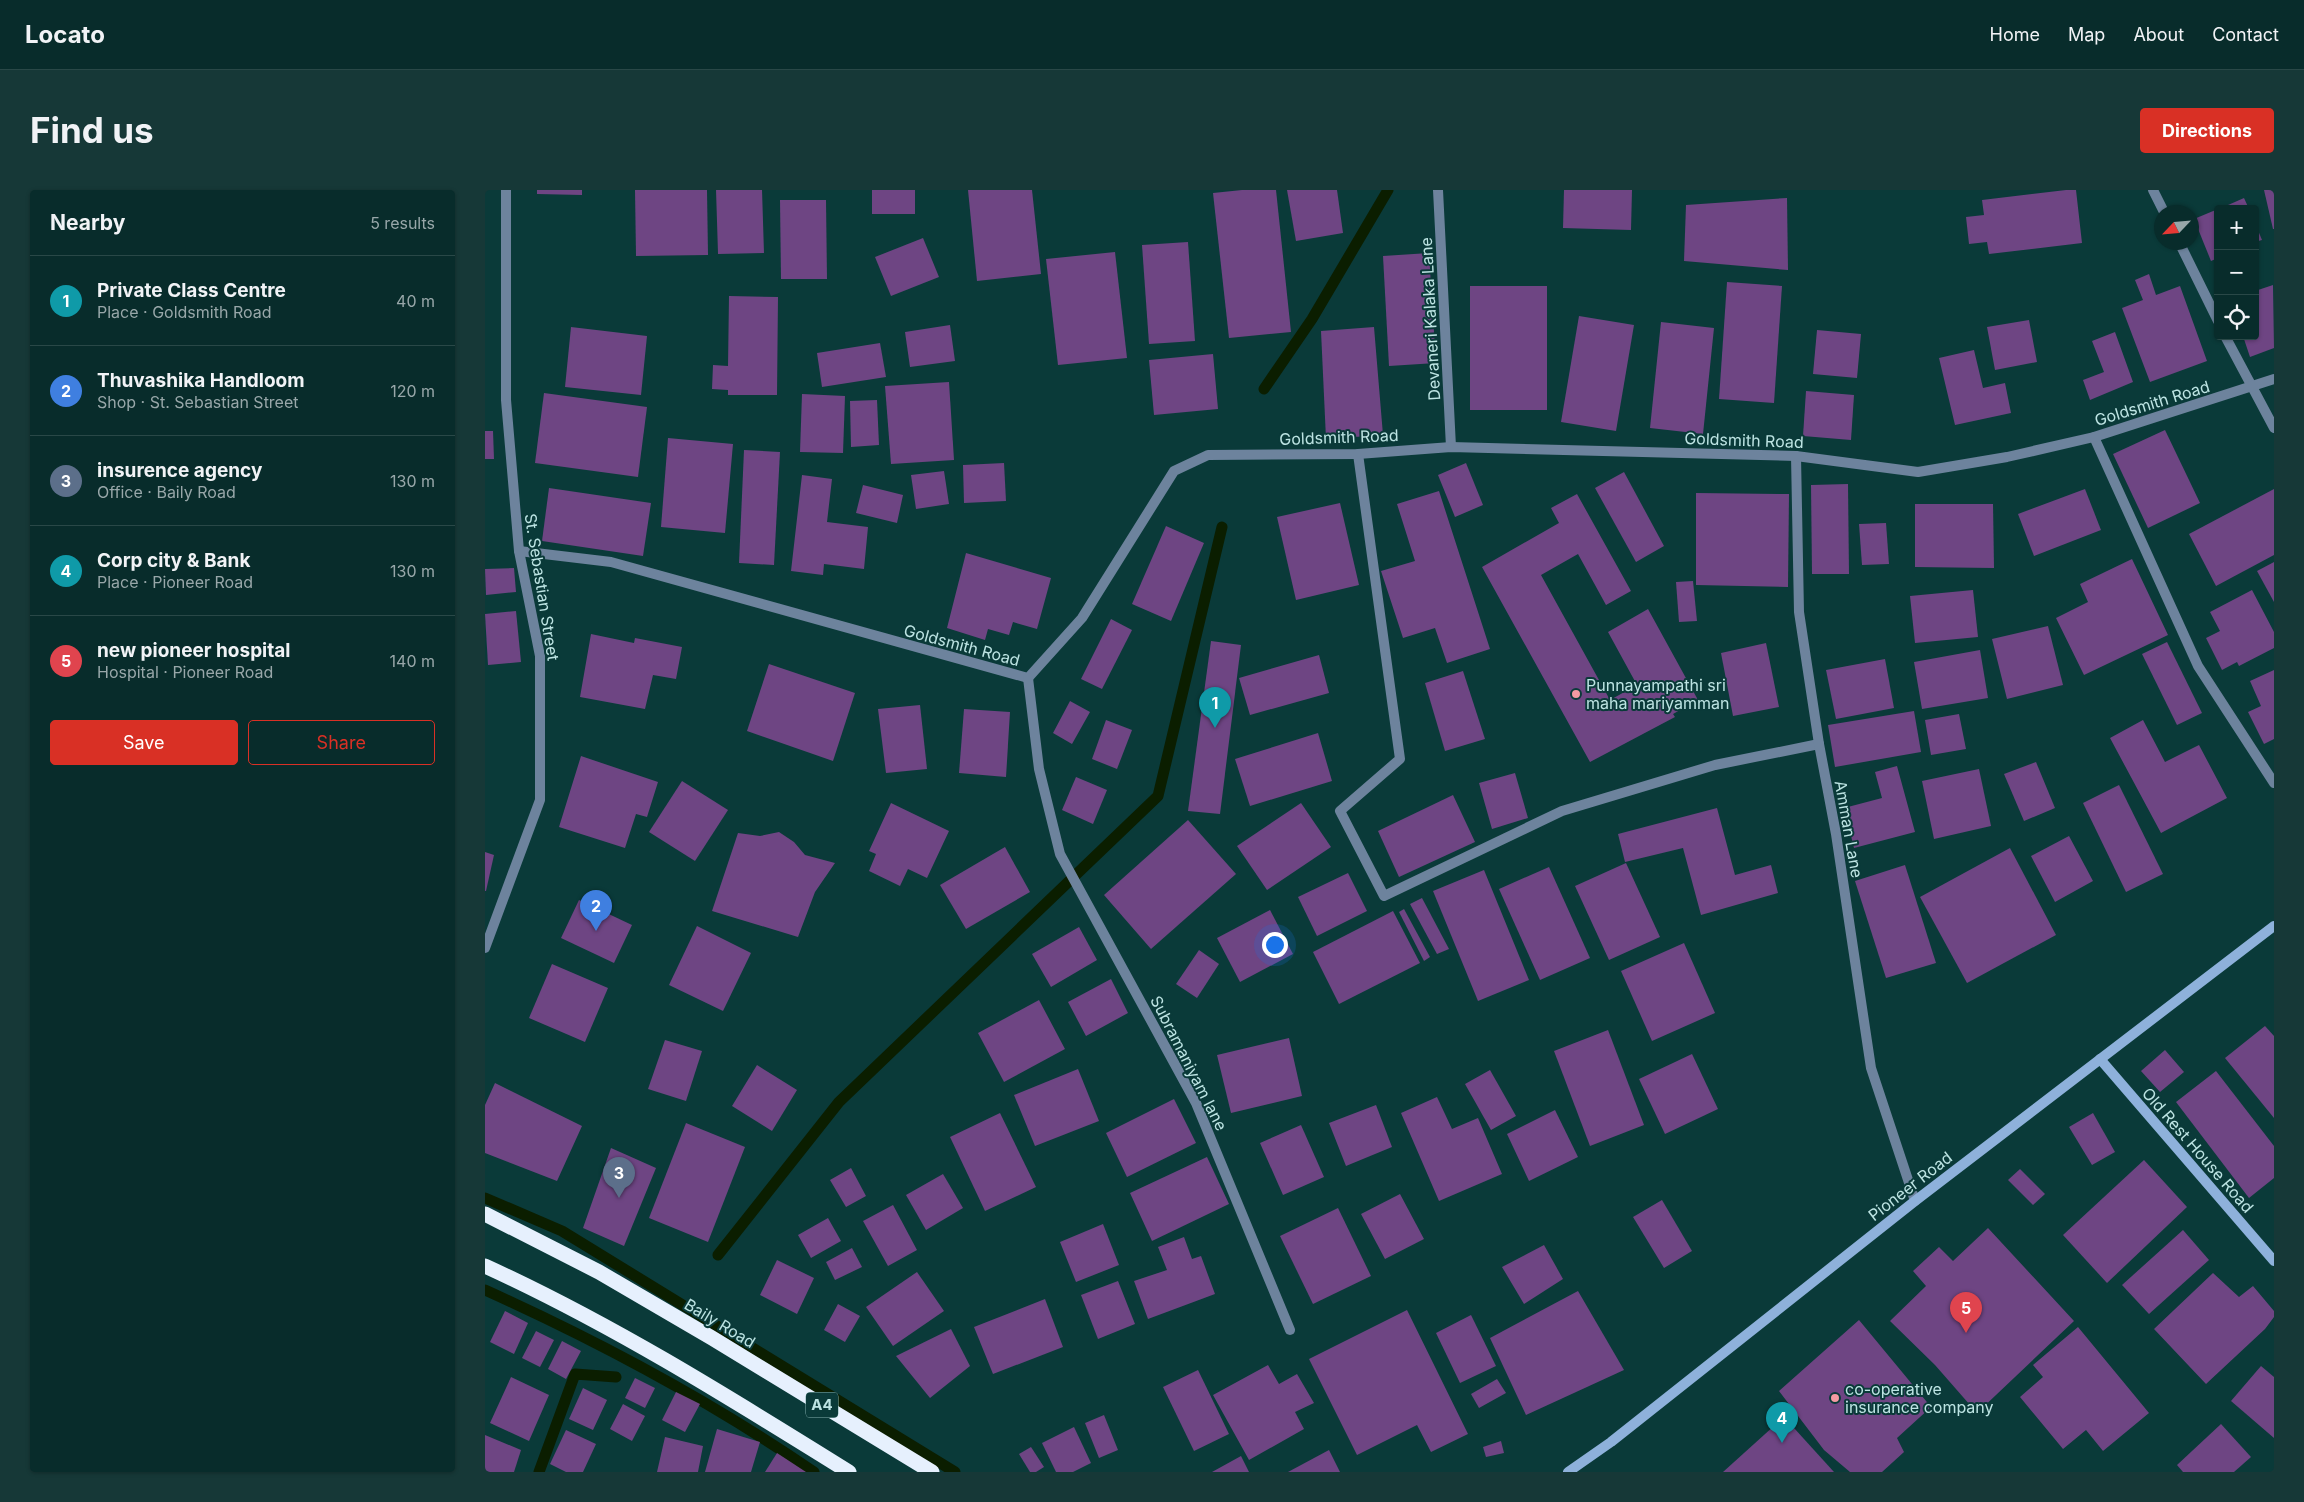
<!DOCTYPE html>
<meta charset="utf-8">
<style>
body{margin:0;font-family:Inter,sans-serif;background:#163837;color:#f1f3f6}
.controls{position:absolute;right:15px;top:15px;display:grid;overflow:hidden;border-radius:5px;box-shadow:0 1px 4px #0004}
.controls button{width:45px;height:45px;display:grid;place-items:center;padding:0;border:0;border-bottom:1px solid #294847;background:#082c2b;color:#f1f3f6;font:25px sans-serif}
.compass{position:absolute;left:1669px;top:15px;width:45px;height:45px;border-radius:50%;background:#082c2b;box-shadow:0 1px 4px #0004;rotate:244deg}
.you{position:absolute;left:789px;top:754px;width:18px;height:18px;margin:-12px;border:4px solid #fff;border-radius:50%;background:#1a73e8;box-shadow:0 0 0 8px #1a73e833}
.badge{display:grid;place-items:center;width:32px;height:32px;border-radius:50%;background:#d93025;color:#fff;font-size:16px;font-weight:700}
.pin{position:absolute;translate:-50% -41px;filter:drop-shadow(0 1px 2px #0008)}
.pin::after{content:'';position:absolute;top:26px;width:18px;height:15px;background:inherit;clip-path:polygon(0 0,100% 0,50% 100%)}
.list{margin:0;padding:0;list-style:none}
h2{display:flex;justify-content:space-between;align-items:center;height:65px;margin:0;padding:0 20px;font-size:21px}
h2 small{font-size:16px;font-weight:400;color:#98a7a9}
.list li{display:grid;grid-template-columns:32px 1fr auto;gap:15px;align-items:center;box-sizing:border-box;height:90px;padding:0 20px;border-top:1px solid #294847}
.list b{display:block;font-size:19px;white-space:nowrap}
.list p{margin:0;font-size:16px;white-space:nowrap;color:#98a7a9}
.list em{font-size:16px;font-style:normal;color:#98a7a9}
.actions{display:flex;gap:10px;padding:15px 20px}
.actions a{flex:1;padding:11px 0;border:1px solid #d93025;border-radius:5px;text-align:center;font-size:18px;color:#d93025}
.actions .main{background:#d93025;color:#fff}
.icon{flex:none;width:28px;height:28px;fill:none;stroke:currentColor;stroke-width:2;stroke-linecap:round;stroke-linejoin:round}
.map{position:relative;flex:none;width:1789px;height:1282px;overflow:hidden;border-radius:5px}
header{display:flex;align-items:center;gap:30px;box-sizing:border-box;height:70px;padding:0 25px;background:#082c2b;border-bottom:1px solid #294847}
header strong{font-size:24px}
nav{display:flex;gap:28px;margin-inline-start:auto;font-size:18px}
.intro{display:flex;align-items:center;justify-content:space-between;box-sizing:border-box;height:120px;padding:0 30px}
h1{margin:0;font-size:35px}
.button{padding:12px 22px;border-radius:5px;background:#d93025;color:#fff;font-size:18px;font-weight:700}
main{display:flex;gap:30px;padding:0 30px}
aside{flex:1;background:#082c2b;border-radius:5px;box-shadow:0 1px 4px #0004}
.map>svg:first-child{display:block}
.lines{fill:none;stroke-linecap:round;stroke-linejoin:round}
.stream{stroke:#0b1e00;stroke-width:11}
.building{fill:#6e4583}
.street{stroke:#6d839d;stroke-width:10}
.secondary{stroke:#8eb1db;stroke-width:10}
.highway{stroke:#e6f0fd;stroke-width:15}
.poi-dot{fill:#f49aa3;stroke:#0a3a39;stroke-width:2}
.labels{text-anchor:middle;stroke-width:4;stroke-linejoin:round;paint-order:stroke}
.shield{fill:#0a3a39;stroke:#87b1b0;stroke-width:1}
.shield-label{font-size:15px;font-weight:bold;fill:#bde4e3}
.street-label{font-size:16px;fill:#bde4e3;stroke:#0a3a39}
.poi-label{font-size:16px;fill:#bde4e3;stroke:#0a3a39;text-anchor:start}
</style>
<header>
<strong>Locato</strong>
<nav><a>Home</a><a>Map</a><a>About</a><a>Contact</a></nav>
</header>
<div class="intro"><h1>Find us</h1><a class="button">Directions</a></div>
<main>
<aside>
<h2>Nearby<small>5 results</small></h2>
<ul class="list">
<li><span class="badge" style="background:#0f9aa8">1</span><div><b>Private Class Centre</b><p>Place · Goldsmith Road</p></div><em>40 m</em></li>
<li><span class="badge" style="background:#3f7fe0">2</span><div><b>Thuvashika Handloom</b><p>Shop · St. Sebastian Street</p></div><em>120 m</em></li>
<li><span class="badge" style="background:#5c6f8a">3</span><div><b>insurence agency</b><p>Office · Baily Road</p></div><em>130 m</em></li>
<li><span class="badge" style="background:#0f9aa8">4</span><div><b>Corp city &amp; Bank</b><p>Place · Pioneer Road</p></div><em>130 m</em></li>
<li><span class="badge" style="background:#e0444e">5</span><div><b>new pioneer hospital</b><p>Hospital · Pioneer Road</p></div><em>140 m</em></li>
</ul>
<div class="actions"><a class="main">Save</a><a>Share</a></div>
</aside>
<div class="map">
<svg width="1789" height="1282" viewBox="0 0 1789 1282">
<rect width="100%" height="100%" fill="#0a3a39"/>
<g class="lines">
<!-- stream -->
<g class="stream">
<polyline points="779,199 827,129 903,0"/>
<polyline points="0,1008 77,1041 470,1282"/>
<polyline points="233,1065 354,912 673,606 737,337"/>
<path d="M0,1100C113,1151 227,1212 329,1282"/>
<polyline points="54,1282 90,1184 131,1187"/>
</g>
</g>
<!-- building -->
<g class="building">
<polygon points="52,0 97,0 97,5 52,4"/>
<polygon points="150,0 222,0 223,65 151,66"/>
<polygon points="231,0 277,0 279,63 233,64"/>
<rect x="387" y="0" width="43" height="24"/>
<polygon points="483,0 547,0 556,84 492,91"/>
<polygon points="757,0 791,0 806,142 744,148 728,3"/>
<polygon points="802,0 852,0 858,43 811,51"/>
<polygon points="1079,0 1147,0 1146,40 1078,38"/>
<polygon points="1581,0 1591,0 1597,53 1504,64 1502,52 1484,54 1481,27 1499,25 1497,10"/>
<polygon points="1779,0 1789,0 1789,39 1788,39"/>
<polygon points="1302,8 1303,80 1199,71 1201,15"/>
<polygon points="1759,8 1764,19 1734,19"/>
<polygon points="295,10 341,10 342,89 296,89"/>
<polygon points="1733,19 1733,68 1726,71 1709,29"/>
<polygon points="1770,33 1777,50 1770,52"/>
<polygon points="438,48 454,87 406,106 390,67"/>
<polygon points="703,52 710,151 664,154 657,55"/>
<polygon points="630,62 642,168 573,175 561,69"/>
<polygon points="944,63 951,173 904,176 898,66"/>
<polygon points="1664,84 1671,105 1695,96 1722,171 1665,192 1637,118 1658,110 1650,90"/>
<polygon points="1242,92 1297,96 1289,213 1234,209"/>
<polygon points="1788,95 1789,158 1765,167 1758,146 1770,146 1770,101"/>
<rect x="985" y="96" width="77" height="124"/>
<polygon points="244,106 293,107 292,205 243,205 243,200 227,199 228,175 243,176"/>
<polygon points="1094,126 1149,135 1131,241 1076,232"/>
<polygon points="1544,130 1552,172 1510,180 1502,137"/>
<polygon points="1176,132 1229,138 1218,244 1165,238"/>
<polygon points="465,135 470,171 425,177 420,142"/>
<polygon points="86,137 162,146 156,205 80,197"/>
<polygon points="889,137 898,245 841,249 836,141"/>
<polygon points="1332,140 1376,144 1372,188 1328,184"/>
<polygon points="1630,142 1648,192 1605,210 1598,190 1619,182 1607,151"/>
<polygon points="395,153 401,187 337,197 332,163"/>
<polygon points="1489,160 1498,198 1520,193 1526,223 1470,235 1454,168"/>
<polygon points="728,164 733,219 669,225 664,170"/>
<polygon points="464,192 469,270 406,274 400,196"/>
<polygon points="1321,201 1369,205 1366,250 1318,246"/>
<polygon points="59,203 162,217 153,287 50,273"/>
<polygon points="317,204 360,206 358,263 315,262"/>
<polygon points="392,210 394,255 366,257 365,211"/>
<polygon points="1680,240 1715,313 1663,338 1628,264"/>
<polygon points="0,241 8,241 9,269 0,269"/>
<polygon points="183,248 248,254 240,343 176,337"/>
<polygon points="259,260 295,262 289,375 254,373"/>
<polygon points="519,273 521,311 479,313 478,275"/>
<polygon points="981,273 998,315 970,327 953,285"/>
<polygon points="459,281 464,314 431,319 426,285"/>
<polygon points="1139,282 1179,356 1151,372 1110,298"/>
<polygon points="317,285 347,289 342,332 383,337 379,379 339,374 338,385 306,381"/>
<polygon points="1363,294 1364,384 1327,384 1326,295"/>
<polygon points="378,295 418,305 412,333 371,323"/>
<polygon points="64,298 166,313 158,366 57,351"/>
<polygon points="1600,299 1616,340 1549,366 1533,324"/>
<polygon points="1789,299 1789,365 1731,396 1704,344"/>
<polygon points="954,301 1005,459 962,473 950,438 918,448 896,381 930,371 912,314"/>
<polygon points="1211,303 1304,304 1303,397 1211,395"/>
<polygon points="1092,304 1146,401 1121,415 1093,364 1056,385 1125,510 1152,495 1123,442 1163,419 1213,510 1188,524 1190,527 1105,572 997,377 1074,333 1066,318"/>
<polygon points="855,313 874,395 811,410 792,327"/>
<polygon points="1430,314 1508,314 1509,378 1430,377"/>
<polygon points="1401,333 1404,374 1377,375 1374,334"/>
<polygon points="681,336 719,353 686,431 647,414"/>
<polygon points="481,363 566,388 552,439 528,432 524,445 503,439 500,450 462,438"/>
<polygon points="1647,369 1683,445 1599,485 1571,428 1603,412 1595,394"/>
<polygon points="1789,372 1789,412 1772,381"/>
<polygon points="29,378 31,402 1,405 0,379"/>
<polygon points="1208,391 1212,431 1194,432 1191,392"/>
<polygon points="1488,400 1493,447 1430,453 1425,406"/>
<polygon points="1767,400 1789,442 1789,458 1754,476 1752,472 1737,480 1721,448 1735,441 1725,422"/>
<polygon points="31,421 36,472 3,475 0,424"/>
<polygon points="626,429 647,440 617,499 596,489"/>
<polygon points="1563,436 1578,495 1522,509 1507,449"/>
<polygon points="106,444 149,453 150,448 197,457 191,489 168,485 160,519 95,507"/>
<polygon points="726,451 756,455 735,624 703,621"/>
<polygon points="1682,452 1717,523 1692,535 1657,464"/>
<polygon points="1281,453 1294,517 1248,526 1236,463"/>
<polygon points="1495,460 1503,508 1437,519 1429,472"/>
<polygon points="834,465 844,503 765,525 754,488"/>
<polygon points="1400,469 1409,518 1351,529 1341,480"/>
<polygon points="284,474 370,503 348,571 262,541"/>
<polygon points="1789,480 1789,549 1779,554 1763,522 1776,516 1765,491"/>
<polygon points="978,481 1000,549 960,561 940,493"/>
<polygon points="585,511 605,522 587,554 568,543"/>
<polygon points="435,515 442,579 401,583 393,519"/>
<polygon points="479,519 525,522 521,587 474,583"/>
<polygon points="1429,521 1436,562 1350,577 1343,535"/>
<polygon points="1474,524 1481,559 1446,565 1440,530"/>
<polygon points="621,530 647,540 632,579 607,569"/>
<polygon points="1658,530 1680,572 1714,555 1742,608 1676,643 1625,548"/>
<polygon points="833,543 847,591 765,616 750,569"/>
<polygon points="96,566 173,592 162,627 151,624 140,658 74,637"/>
<polygon points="1551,572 1570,618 1539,631 1519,584"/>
<polygon points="1412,576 1430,642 1369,658 1359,618 1397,608 1390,582"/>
<polygon points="1494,579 1506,636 1449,649 1437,591"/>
<polygon points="1030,583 1043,628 1007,639 994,593"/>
<polygon points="591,587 622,600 608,634 577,620"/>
<polygon points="197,591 243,620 210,671 164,642"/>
<polygon points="1634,595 1678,684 1641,702 1598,613"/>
<polygon points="968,605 990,652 914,687 893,641"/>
<polygon points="406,613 464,641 442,688 423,679 415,696 384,681 391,664 384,661"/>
<polygon points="816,613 846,657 782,700 752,656"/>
<polygon points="1232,618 1250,685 1286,675 1293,703 1216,725 1198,658 1140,672 1133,644"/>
<polygon points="703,630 751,684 666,759 619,705"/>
<polygon points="294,642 309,652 320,665 350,673 330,702 313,747 227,721 253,643 275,646"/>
<polygon points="1584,646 1608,691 1570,712 1546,666"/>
<polygon points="520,657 545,702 481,739 455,695"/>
<polygon points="1525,658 1571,745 1482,793 1435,707"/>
<polygon points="0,662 9,665 1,701 0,701"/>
<polygon points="1141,673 1175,747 1124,770 1090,696"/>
<polygon points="1420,675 1451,773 1401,788 1370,691"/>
<polygon points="1064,677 1105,768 1055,790 1014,699"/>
<polygon points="999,680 1044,790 993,811 948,701"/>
<polygon points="863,683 882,721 832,746 813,707"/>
<polygon points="937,708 964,759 952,764 925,714"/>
<polygon points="94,710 147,735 129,773 76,748"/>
<polygon points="919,719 945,767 939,771 914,722"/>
<polygon points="785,720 808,764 755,792 732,748"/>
<polygon points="908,721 935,773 854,814 828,762"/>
<polygon points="212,736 266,763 238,821 184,795"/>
<polygon points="594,737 612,770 566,797 547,764"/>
<polygon points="1199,753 1230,823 1167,851 1136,781"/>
<polygon points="714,760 734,774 712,808 691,794"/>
<polygon points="67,774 123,798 100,852 44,828"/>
<polygon points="626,789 643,823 601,846 583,812"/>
<polygon points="554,810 580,859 519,892 493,843"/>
<polygon points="1780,836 1789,846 1789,928 1740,868"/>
<polygon points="1123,840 1159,935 1105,956 1069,861"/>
<polygon points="804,848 817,906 746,923 732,865"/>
<polygon points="180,850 217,861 201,911 163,899"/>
<polygon points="1680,860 1699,882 1675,902 1656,881"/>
<polygon points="1207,864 1233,919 1180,944 1154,889"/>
<polygon points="272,875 312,900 287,941 247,916"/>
<polygon points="593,879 614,931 550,956 529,905"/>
<polygon points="1005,880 1031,926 1006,940 980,894"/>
<polygon points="1731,881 1789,956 1789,988 1764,1008 1691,912"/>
<polygon points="10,893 97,936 72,991 0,963 0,915"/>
<polygon points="952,907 967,939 993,928 1017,984 954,1011 916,923"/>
<polygon points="689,909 711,953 642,987 621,943"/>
<polygon points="891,915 907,957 861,976 844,933"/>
<polygon points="1070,920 1093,967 1044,991 1022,944"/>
<polygon points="515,923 551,997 500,1021 465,947"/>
<polygon points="1608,923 1630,962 1607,975 1584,937"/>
<polygon points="201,933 260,957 223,1052 164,1028"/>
<polygon points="816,935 839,987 798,1005 775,953"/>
<polygon points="126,958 171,978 139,1056 98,1038"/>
<polygon points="722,967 744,1014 667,1051 645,1003"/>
<polygon points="1659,970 1702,1017 1622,1093 1578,1045"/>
<polygon points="366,978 381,1006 361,1017 345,990"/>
<polygon points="1535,979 1560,1004 1548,1015 1523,990"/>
<polygon points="458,984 478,1018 441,1040 421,1005"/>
<polygon points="915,1004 939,1049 900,1069 876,1024"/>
<polygon points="1177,1010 1207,1061 1179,1078 1148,1027"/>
<polygon points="408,1015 432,1060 403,1076 378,1031"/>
<polygon points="853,1018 886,1086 828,1114 795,1046"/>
<polygon points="343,1028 356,1051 326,1068 313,1045"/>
<polygon points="618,1034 634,1075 591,1092 575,1052"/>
<polygon points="1503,1038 1589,1131 1492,1223 1450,1175 1405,1131 1441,1096 1428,1081 1454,1057 1468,1071"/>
<polygon points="1698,1040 1724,1070 1664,1124 1637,1095"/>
<polygon points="699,1047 707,1069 716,1066 730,1104 663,1129 649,1091 682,1080 673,1057"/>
<polygon points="1059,1055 1078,1089 1039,1114 1017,1077"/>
<polygon points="367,1058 377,1077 350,1090 341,1072"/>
<polygon points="292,1070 329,1088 312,1124 275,1105"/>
<polygon points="432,1082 459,1121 408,1156 381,1117"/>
<polygon points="1728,1083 1754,1107 1768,1096 1789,1121 1789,1127 1780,1139 1721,1194 1669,1139"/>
<polygon points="633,1091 650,1134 613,1149 596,1105"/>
<polygon points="1093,1101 1139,1180 1041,1225 1005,1148"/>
<polygon points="560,1109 578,1157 508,1184 489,1137"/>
<polygon points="353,1114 375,1126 360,1152 339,1140"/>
<polygon points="922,1120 983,1244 946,1262 932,1235 872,1265 824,1169"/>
<polygon points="20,1121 43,1133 29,1164 5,1152"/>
<polygon points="986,1125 1011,1176 975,1193 951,1143"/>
<polygon points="1374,1130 1446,1217 1412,1248 1419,1262 1397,1282 1365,1282 1339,1260 1294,1201"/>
<polygon points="1593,1137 1664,1223 1618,1261 1601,1240 1578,1259 1535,1207 1558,1187 1548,1175"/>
<polygon points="466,1139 485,1176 445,1208 411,1166"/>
<polygon points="51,1141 69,1150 55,1177 37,1168"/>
<polygon points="77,1151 96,1161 81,1189 63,1179"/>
<polygon points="783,1175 794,1194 812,1184 829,1213 810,1222 819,1239 764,1270 728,1205"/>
<polygon points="1776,1176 1789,1187 1789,1248 1746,1211"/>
<polygon points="713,1180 744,1244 709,1261 678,1197"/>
<polygon points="26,1187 64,1205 44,1251 5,1233"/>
<polygon points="150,1188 170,1198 160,1218 140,1208"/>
<polygon points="1012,1189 1021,1203 994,1218 986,1204"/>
<polygon points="98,1198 122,1210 108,1240 84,1229"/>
<polygon points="191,1202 215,1214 200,1242 177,1230"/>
<polygon points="138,1214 160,1226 147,1251 125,1239"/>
<polygon points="619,1225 633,1260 614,1268 600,1233"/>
<polygon points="1299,1227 1349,1282 1238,1282"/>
<polygon points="1736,1234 1766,1267 1749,1282 1698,1282 1692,1275"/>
<polygon points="589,1237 606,1273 588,1282 571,1282 557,1253"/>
<polygon points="232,1239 275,1252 266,1282 220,1282"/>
<polygon points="81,1240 111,1254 98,1282 81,1282 65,1274"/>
<polygon points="0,1245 36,1260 29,1282 0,1282"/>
<polygon points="180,1247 218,1256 213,1282 172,1282"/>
<polygon points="1016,1251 1019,1263 1001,1267 998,1257"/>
<polygon points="546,1257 559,1277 551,1282 545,1282 534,1264"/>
<polygon points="844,1260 855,1282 803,1282"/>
<polygon points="292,1263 321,1282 280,1282"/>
<polygon points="756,1266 764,1282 727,1282"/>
</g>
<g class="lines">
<!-- street -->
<g class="street">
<polyline points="953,0 966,257"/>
<polyline points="1668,0 1679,22"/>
<polyline points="1694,52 1733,131"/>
<polyline points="1740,146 1789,238"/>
<polyline points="1609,247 1713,476 1789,593"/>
<polyline points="873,264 915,569 855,621 899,706 1077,621 1230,575 1334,554"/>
<polyline points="1311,266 1314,422 1334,554 1351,644 1386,878 1430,1011"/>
<polyline points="34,361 126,372 543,488 597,428 689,281 723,265 873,264 966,257 1311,266 1433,282 1522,267 1609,247 1789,189"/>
<polyline points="543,488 554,579 575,664 711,913 805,1140"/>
<polyline points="0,758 55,610 55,466 34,361 21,210 21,0"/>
</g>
<!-- secondary -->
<g class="secondary">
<polyline points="1615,869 1789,1071"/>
<polyline points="1083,1282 1126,1252 1430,1011 1789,736"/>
</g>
<!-- highway -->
<g class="highway">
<polyline points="0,1024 114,1082 227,1148 447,1282"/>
<path d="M0,1076C127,1134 245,1208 364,1282"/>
</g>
</g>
<!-- markers -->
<g class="poi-dot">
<circle cx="1091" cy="504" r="5"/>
<circle cx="1350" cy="1208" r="5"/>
</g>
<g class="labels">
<!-- shield labels -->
<rect class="shield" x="321" y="1202.5" width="32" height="25" rx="4"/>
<g class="shield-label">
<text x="337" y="1220">A4</text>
</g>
<!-- street labels -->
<g class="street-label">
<text transform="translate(945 129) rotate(-93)" y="6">Devaneri Kalaka Lane</text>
<text transform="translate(1667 213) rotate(-17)" y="6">Goldsmith Road</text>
<text transform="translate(854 247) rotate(-2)" y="6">Goldsmith Road</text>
<text transform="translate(1259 250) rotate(2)" y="6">Goldsmith Road</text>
<text transform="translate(57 397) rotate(81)" y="6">St. Sebastian Street</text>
<text transform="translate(477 455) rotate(15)" y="6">Goldsmith Road</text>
<text transform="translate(1364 639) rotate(80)" y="6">Amman Lane</text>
<text transform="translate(704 873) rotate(63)" y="6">Subramaniyam lane</text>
<text transform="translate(1713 960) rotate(49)" y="6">Old Rest House Road</text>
<text transform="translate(1425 996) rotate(-38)" y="6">Pioneer Road</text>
<text transform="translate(235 1133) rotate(31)" y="6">Baily Road</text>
</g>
<!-- poi labels -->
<g class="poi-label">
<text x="1101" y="501">Punnayampathi sri<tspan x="1101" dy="18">maha mariyamman</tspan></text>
<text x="1360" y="1205">co-operative<tspan x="1360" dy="18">insurance company</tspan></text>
</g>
</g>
</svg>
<div class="controls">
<button>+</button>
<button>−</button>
<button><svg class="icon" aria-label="locate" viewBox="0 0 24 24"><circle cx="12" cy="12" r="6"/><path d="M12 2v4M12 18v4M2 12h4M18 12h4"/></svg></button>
</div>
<svg class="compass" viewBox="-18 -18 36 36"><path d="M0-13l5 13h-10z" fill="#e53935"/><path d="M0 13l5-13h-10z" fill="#98a7a9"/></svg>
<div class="you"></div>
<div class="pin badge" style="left:730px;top:538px;background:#0f9aa8">1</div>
<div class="pin badge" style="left:111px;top:741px;background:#3f7fe0">2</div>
<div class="pin badge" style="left:134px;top:1008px;background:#5c6f8a">3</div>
<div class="pin badge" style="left:1297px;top:1253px;background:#0f9aa8">4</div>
<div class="pin badge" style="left:1481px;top:1143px;background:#e0444e">5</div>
</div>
</main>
